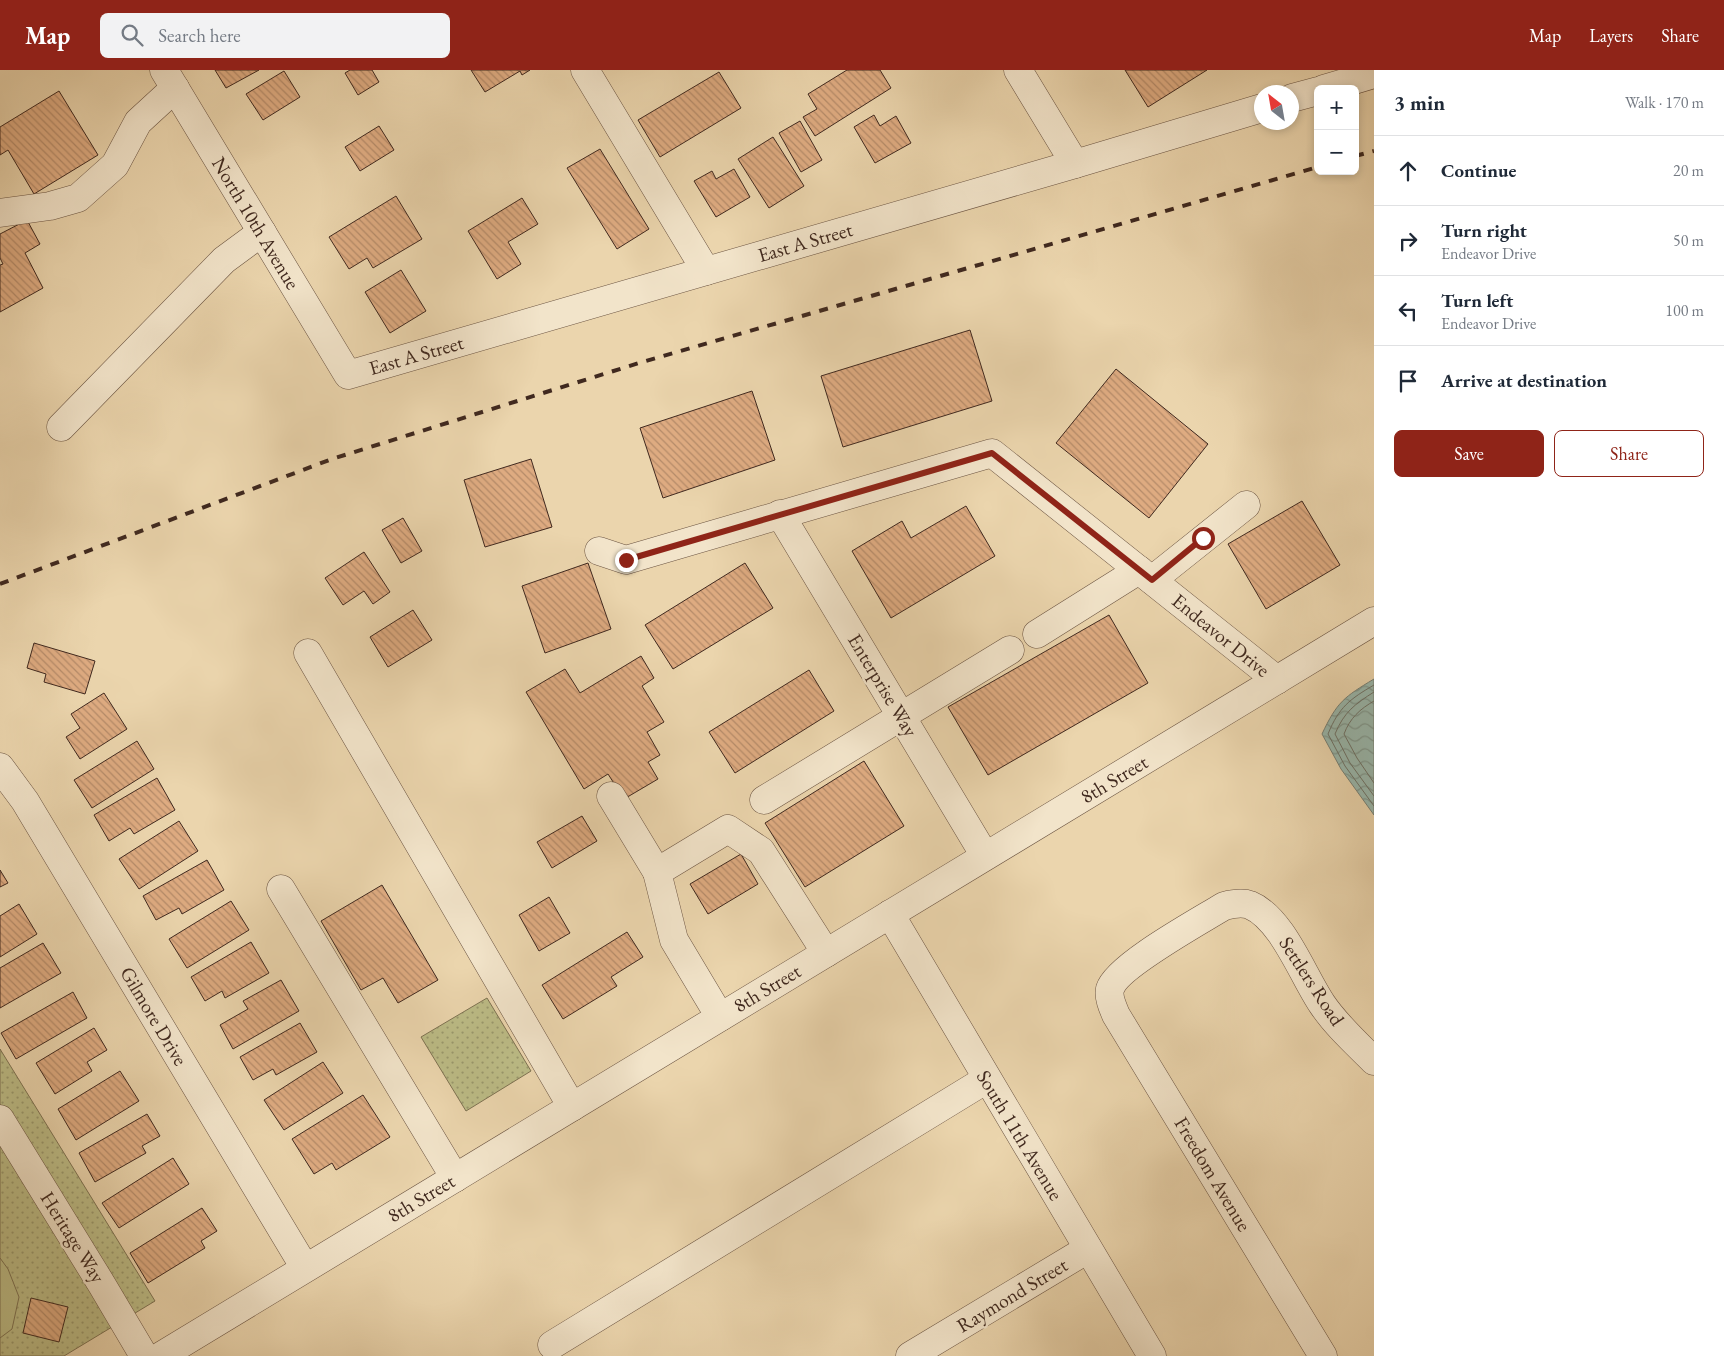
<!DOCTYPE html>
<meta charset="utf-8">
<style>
body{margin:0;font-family:"EB Garamond",serif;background:#f2f2f3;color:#1f2937}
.controls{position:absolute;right:15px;top:15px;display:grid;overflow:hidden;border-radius:8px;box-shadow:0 2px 8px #0003}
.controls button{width:45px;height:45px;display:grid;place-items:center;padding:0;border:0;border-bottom:1px solid #e0e1e3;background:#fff;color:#1f2937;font:25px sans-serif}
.compass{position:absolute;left:1254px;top:15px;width:45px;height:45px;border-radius:50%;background:#fff;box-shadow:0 2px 8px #0003;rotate:329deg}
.stop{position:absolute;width:15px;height:15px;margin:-11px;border:4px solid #8f2418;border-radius:50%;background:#fff}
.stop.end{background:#8f2418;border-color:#fff;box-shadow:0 1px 5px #0008}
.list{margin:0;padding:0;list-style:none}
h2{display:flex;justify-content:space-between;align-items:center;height:65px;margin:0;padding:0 20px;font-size:21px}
h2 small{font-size:16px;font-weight:400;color:#747a83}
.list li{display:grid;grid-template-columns:32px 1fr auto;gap:15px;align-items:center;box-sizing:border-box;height:70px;padding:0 20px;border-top:1px solid #e0e1e3}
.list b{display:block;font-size:19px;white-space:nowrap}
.list p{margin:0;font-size:16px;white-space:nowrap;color:#747a83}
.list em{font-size:16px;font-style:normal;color:#747a83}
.actions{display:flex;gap:10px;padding:15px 20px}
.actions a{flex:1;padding:11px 0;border:1px solid #8f2418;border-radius:8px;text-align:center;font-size:18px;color:#8f2418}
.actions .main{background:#8f2418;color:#fff}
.icon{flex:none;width:28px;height:28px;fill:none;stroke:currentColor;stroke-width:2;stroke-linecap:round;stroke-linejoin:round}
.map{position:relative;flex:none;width:1374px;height:1286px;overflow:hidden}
header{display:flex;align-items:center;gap:30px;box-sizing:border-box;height:70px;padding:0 25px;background:#8f2418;color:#fff}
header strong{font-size:24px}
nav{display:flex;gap:28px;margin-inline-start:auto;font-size:18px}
.search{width:350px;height:45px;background:#f2f2f3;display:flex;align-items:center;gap:12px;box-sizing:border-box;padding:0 18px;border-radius:8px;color:#747a83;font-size:19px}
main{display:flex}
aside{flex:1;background:#fff}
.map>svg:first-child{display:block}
.grass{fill:url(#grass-dots);stroke:#7e7252}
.garden{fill:#bcbc86;stroke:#7e7252}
.water{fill:url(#water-waves);stroke:#757f75}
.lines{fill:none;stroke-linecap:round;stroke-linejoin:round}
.shore{stroke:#6c7066;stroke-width:1}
.building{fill:url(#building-back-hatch);stroke:#40291f}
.minor-casing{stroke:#6b5442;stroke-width:29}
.minor{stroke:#f2e4ca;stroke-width:28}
.rail{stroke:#40291f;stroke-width:4;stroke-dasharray:9 9;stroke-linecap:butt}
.route{stroke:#8f2418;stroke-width:6}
.labels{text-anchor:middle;stroke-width:5;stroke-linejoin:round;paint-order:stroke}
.street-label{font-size:20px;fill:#40291f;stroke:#f2e4ca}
</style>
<header>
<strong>Map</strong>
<div class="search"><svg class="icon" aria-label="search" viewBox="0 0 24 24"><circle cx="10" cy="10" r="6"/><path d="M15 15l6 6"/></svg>Search here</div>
<nav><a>Map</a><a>Layers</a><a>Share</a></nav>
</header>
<main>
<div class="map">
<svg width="1374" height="1286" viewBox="0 0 1374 1286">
<defs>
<pattern id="grass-dots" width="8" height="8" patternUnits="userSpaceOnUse" patternTransform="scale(1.25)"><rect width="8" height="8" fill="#bcbc86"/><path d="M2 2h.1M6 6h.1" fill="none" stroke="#9a996d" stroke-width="1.8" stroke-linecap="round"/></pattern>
<pattern id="water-waves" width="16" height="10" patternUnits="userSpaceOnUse" patternTransform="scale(1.25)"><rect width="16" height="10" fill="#98b8ae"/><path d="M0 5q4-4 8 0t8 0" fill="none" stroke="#7d968d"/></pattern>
<pattern id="building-back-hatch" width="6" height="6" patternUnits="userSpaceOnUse" patternTransform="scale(1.25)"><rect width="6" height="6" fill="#deab81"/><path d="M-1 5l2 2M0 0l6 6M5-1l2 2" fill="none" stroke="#b58b69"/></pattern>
</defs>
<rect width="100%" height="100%" fill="#ebd5ad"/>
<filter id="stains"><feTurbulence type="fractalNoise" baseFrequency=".004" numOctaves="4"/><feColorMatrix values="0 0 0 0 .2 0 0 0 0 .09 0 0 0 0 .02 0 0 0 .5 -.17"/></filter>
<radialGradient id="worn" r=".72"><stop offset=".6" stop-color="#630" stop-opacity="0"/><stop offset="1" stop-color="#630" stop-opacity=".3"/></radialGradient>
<!-- grass -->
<g class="grass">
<polygon points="487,928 531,1001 466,1041 421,967"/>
<polygon points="0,979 155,1231 64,1286 0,1286"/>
</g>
<!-- garden -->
<polygon class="garden" points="0,1188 8,1199 19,1227 12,1259 0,1268"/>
<!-- water -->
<path class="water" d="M1374,609V745L1341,699L1322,664C1337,632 1344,627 1374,609Z"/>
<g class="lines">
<!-- shore -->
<g class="shore">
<path d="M1374,615C1350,629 1339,637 1328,664L1345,696L1374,736"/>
<path d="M1374,622C1355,634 1344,642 1335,664L1350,693L1374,726"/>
<path d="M1374,631C1360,639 1350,648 1344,664L1357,688L1374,713"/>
</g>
</g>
<!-- building -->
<g class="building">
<polygon points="215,0 259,0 226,18"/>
<polygon points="350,0 372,0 379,12 358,25 345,3"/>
<polygon points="471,0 530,0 522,5 520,1 485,22"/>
<polygon points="847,0 880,0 891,18 815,66 803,47 817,39 808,24"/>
<polygon points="1125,0 1207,0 1148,37"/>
<polygon points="284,1 300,27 263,50 246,24"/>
<polygon points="719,2 741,38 660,87 638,50"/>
<polygon points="59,21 98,85 34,124 8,80 0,85 0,57"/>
<polygon points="874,45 880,56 896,46 911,73 875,93 854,57"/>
<polygon points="800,51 822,90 801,102 779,63"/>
<polygon points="379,56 394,80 360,101 345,77"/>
<polygon points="773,67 804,116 769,138 738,89"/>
<polygon points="600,79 649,159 617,179 567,98"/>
<polygon points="734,99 750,127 716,147 694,111 712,101 716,109"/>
<polygon points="396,126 422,169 373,198 367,188 349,199 329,167"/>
<polygon points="522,128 538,154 508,172 521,194 497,209 468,161"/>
<polygon points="27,150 40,174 25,183 43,218 0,242 0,195 3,194 0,188 0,164"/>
<polygon points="401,200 426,241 390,263 365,222"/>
<polygon points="970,260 992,331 843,377 821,306"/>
<polygon points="1116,299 1208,374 1149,448 1056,373"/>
<polygon points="752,321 775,390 663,428 640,358"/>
<polygon points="531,389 552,457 485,477 464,410"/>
<polygon points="1302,431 1340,495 1266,539 1228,474"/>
<polygon points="966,436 995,486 891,548 852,481 902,451 911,468"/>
<polygon points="403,448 422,481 401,493 382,460"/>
<polygon points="364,482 390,522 373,534 364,521 343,535 325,508"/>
<polygon points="588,493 611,559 545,583 522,516"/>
<polygon points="745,493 773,538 673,599 645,555"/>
<polygon points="413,540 432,570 388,597 370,567"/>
<polygon points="1109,545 1148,613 988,705 948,637"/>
<polygon points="34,573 95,591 85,624 44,612 46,604 27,598"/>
<polygon points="641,586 654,608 642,616 664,652 647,662 660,685 648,692 658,709 624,729 608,704 584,719 526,622 565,599 580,623"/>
<polygon points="809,600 834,641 735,703 709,662"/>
<polygon points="104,623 127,659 80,689 66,667 80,658 71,644"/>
<polygon points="137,671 154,699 92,738 74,710"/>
<polygon points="864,691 904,756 805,817 765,753"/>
<polygon points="157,708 175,740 134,764 130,758 109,771 94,745"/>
<polygon points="582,746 597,771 552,798 537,772"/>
<polygon points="179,751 198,781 139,819 119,789"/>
<polygon points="741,784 758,814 708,844 690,814"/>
<polygon points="207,790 224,820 182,844 179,838 156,850 143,826"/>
<polygon points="0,800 8,813 0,817"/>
<polygon points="382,815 438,910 398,933 383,908 361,920 321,851"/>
<polygon points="549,827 570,863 539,881 519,845"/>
<polygon points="231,831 249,860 187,898 169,869"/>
<polygon points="19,834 37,864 0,887 0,846"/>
<polygon points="627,862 643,887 611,907 617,916 563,949 542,915"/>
<polygon points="251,872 269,903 225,928 222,921 205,931 191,907"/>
<polygon points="43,873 61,903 0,938 0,898"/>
<polygon points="281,910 299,941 233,979 220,955 248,939 243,931"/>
<polygon points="73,922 87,948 16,989 1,963"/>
<polygon points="300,953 317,982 276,1005 273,999 253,1010 240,987"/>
<polygon points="94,958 107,980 87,992 92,1001 55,1024 36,993"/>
<polygon points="323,992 343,1023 284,1060 264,1030"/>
<polygon points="120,1001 139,1031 76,1070 58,1039"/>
<polygon points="363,1025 390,1067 336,1100 332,1093 314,1104 292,1069"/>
<polygon points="147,1044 160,1066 142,1076 146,1083 95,1112 79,1083"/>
<polygon points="173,1088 189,1114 119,1158 102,1133"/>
<polygon points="202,1138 217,1161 201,1171 205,1178 148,1213 130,1183"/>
<polygon points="31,1228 68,1237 59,1272 23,1263"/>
</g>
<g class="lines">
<defs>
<g id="minor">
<polyline points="164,0 348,305 1075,94 1262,38"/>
<polyline points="585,0 706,201"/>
<polyline points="1018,0 1075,94"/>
<polyline points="1324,19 1374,4"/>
<polyline points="1292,28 1318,21"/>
<polyline points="0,143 50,136 78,128 115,95 138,52 175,18"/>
<polyline points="61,357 224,190 262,162"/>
<polyline points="780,444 985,786"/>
<polyline points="599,481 626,490 992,383 1277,610"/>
<polyline points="1152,510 1246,435"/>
<polyline points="1037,564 1139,500"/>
<polyline points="308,583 572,1037"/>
<polyline points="0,697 25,731 305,1198"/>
<polyline points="611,726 657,802"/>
<polyline points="764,730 1010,580"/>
<polyline points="281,819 455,1108"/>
<polyline points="890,844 1152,1286"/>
<polyline points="720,947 674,870 657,802 728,759 761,781 826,883"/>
<polyline points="0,1049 102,1215 144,1286"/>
<polyline points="552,1275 987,1009"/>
<polyline points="161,1286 1374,551"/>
<polyline points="910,1286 1088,1179"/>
<path d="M1323,1286L1116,945C1113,938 1108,927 1110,919C1117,896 1200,851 1224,836C1232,834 1242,832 1250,835C1282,848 1303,906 1322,934C1336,955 1356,973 1374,991"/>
</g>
</defs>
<!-- minor casing -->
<use href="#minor" class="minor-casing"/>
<!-- minor -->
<use href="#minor" class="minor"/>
<!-- rail -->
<g class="rail">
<polyline points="1355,86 1374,81"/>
<polyline points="0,514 332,389 639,293 1318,97"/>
</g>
</g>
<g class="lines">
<!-- route -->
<polyline class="route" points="626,490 992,383 1152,510 1203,468"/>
</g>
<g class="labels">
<!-- street labels -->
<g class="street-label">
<text transform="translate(256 153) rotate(59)" y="7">North 10th Avenue</text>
<text transform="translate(805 172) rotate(-16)" y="7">East A Street</text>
<text transform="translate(416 285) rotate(-16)" y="7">East A Street</text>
<text transform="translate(1221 565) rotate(39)" y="7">Endeavor Drive</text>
<text transform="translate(883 615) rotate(59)" y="7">Enterprise Way</text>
<text transform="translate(1114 709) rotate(-31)" y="7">8th Street</text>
<text transform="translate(1312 911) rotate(57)" y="7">Settlers Road</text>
<text transform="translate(767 918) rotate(-31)" y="7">8th Street</text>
<text transform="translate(154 946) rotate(59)" y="7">Gilmore Drive</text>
<text transform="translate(1020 1065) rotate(59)" y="7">South 11th Avenue</text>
<text transform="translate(1213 1104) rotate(59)" y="7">Freedom Avenue</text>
<text transform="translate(421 1128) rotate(-31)" y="7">8th Street</text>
<text transform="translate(73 1167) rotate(58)" y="7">Heritage Way</text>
<text transform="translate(1012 1225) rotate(-31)" y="7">Raymond Street</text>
</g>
</g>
<rect width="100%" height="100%" filter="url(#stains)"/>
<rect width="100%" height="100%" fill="url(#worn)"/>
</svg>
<div class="controls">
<button>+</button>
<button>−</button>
</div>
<svg class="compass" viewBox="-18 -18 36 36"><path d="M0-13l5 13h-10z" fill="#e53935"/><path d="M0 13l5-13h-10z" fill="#747a83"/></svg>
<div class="stop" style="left:1203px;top:468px"></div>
<div class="stop end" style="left:626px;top:490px"></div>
</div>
<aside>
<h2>3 min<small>Walk · 170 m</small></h2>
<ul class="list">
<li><svg class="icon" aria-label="ahead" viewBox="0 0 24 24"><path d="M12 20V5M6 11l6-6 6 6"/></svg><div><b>Continue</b></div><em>20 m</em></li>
<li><svg class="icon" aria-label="right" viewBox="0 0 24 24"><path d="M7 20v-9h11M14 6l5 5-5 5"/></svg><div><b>Turn right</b><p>Endeavor Drive</p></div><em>50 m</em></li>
<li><svg class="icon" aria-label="left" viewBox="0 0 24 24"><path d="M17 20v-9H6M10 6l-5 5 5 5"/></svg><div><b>Turn left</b><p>Endeavor Drive</p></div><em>100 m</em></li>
<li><svg class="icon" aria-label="arrive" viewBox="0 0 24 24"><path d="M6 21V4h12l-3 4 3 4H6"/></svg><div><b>Arrive at destination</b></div></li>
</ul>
<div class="actions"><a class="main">Save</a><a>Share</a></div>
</aside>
</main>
